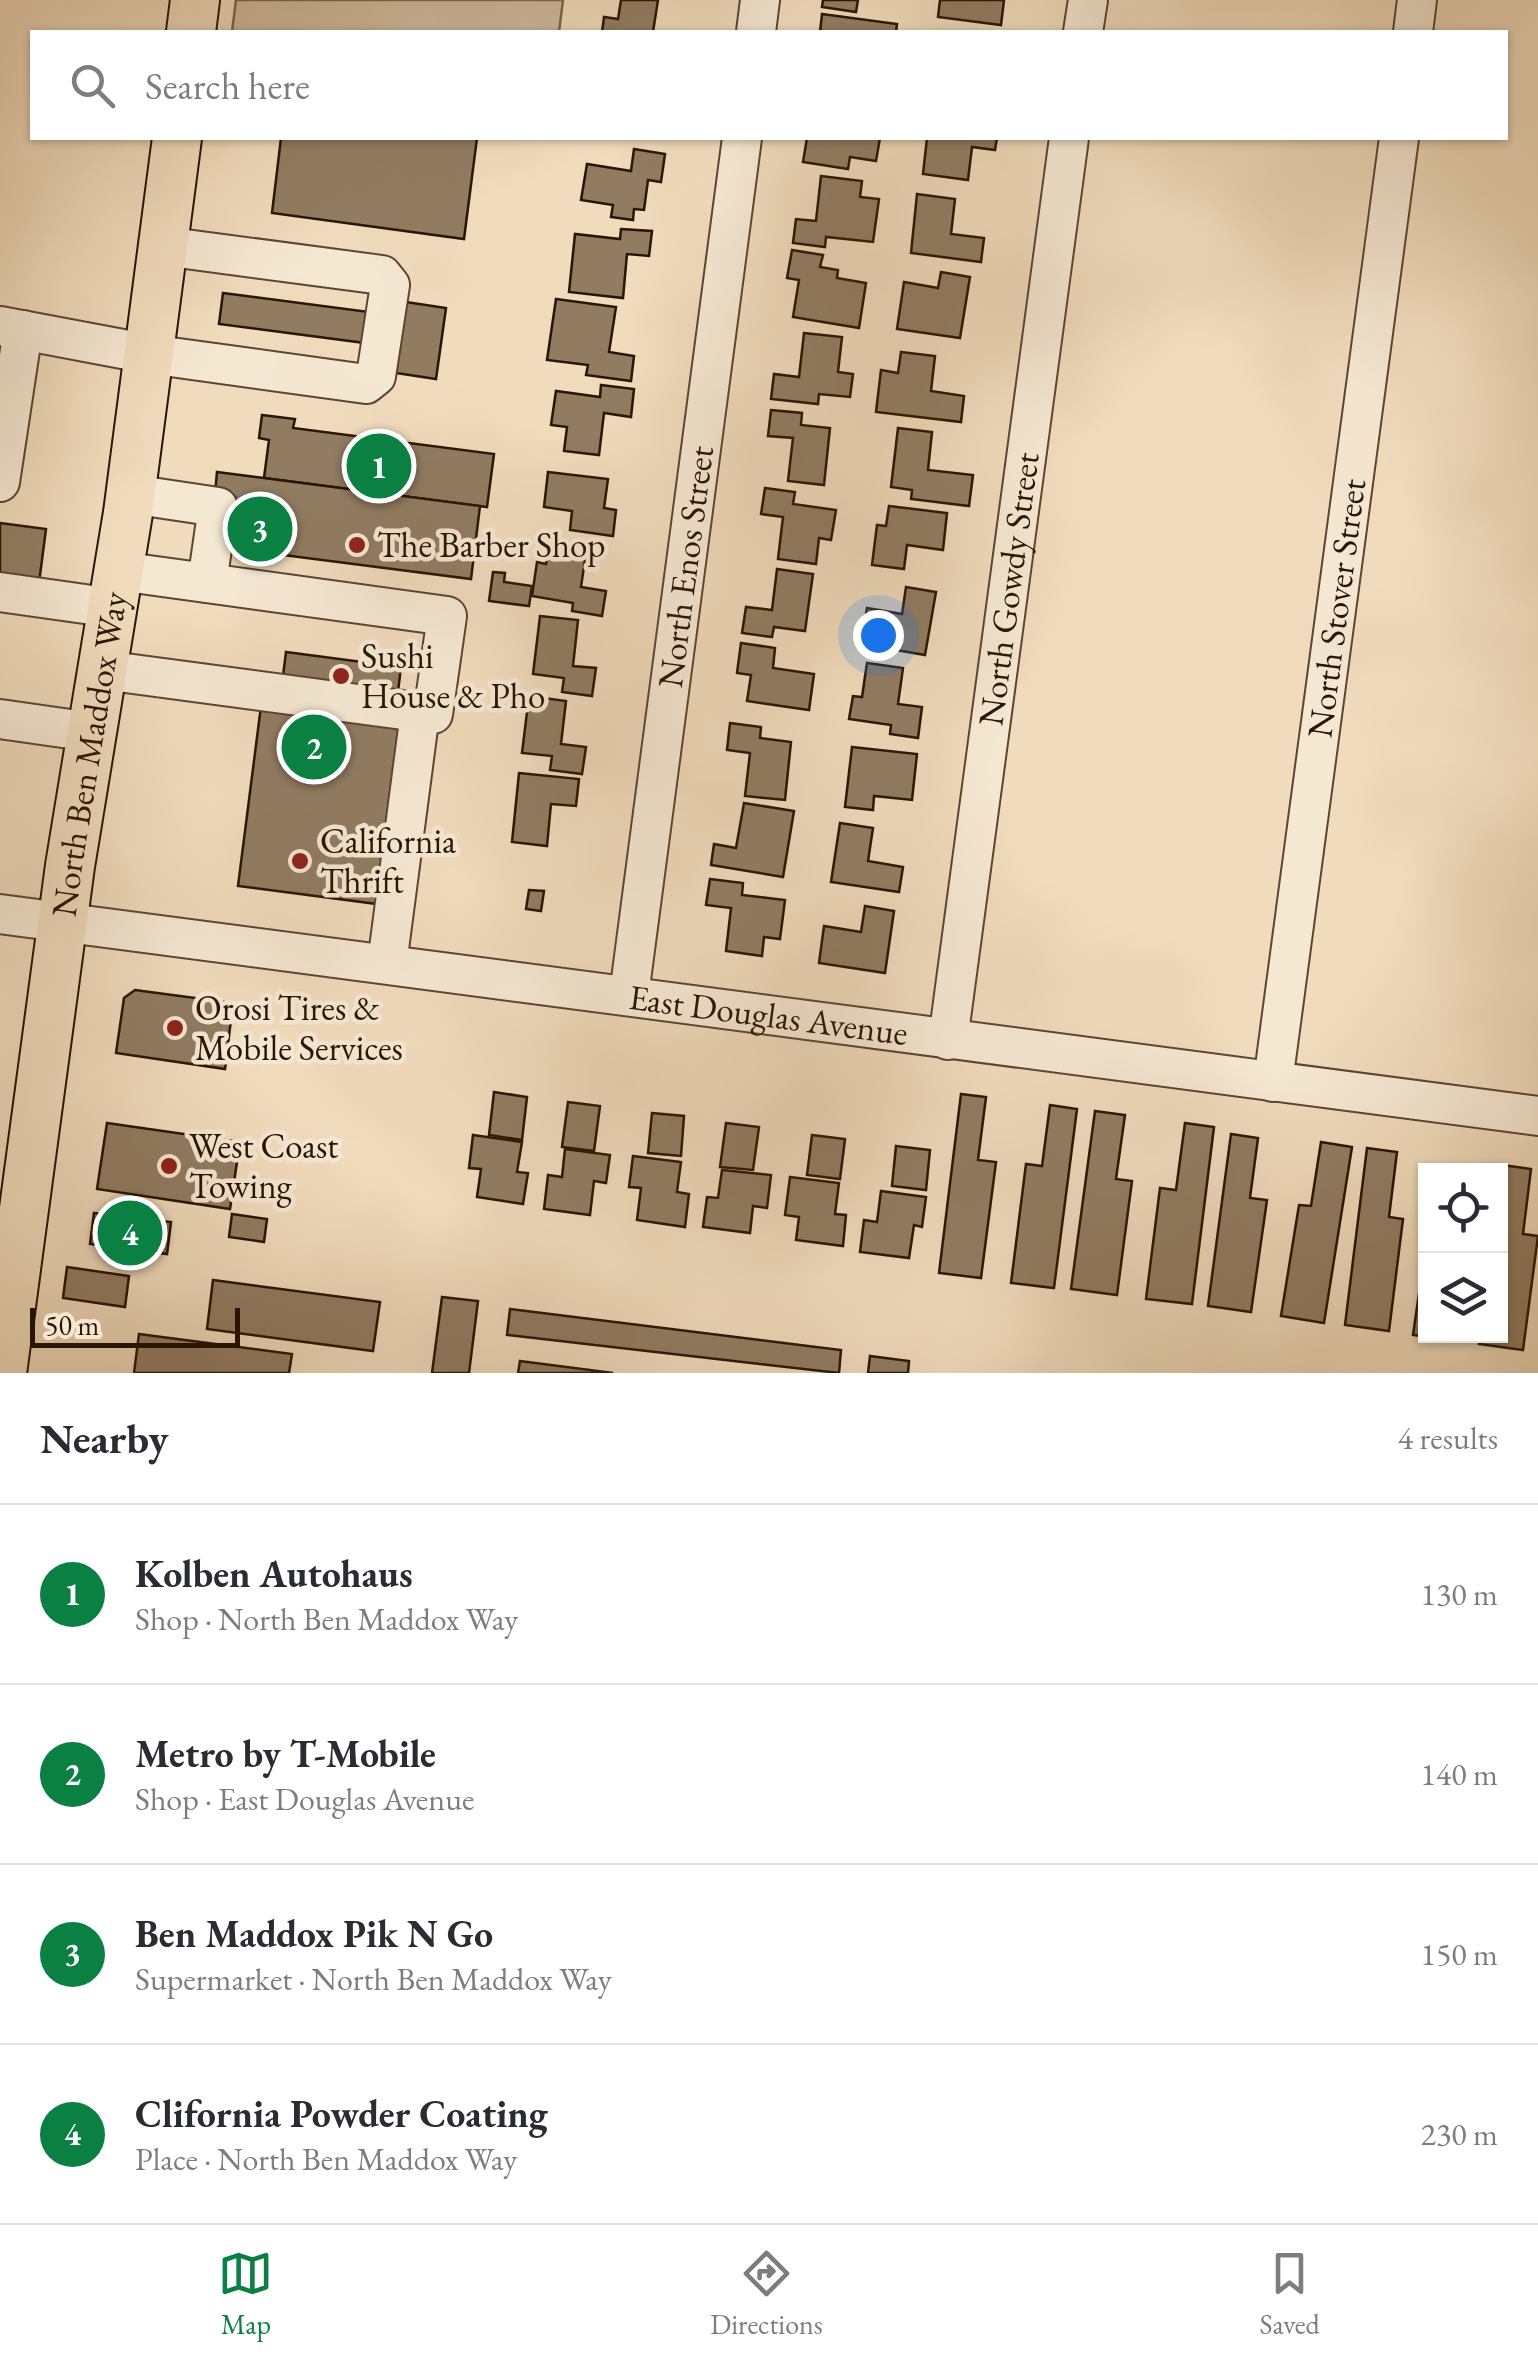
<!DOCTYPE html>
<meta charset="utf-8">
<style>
body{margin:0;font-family:"EB Garamond",serif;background:#f2f2f3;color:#2b2b33}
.controls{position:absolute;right:30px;bottom:30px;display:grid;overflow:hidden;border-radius:0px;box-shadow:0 2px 8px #0004}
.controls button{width:90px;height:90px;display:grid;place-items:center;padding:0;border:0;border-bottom:2px solid #e1e1e2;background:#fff;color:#2b2b33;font:50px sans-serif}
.scale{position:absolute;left:30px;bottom:25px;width:210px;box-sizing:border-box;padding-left:10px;border:5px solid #2a1501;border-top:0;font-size:28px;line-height:35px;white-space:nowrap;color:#2a1501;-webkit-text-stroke:8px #f5e8d3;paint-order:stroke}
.you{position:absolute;left:878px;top:635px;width:35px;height:35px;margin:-25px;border:8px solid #fff;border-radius:50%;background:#1a73e8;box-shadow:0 0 0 15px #1a73e833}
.badge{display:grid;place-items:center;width:65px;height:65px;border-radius:50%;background:#0b8043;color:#fff;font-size:32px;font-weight:700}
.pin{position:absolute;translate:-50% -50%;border:5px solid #fff;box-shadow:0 2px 10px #0006}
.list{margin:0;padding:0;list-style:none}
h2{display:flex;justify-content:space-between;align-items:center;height:130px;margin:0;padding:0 40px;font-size:42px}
h2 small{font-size:32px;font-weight:400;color:#7c7c81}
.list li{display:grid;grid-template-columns:65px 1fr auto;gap:30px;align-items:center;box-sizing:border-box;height:180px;padding:0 40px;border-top:2px solid #e1e1e2}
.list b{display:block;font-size:38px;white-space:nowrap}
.list p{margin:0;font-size:32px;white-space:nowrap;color:#7c7c81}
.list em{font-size:32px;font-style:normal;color:#7c7c81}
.icon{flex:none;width:55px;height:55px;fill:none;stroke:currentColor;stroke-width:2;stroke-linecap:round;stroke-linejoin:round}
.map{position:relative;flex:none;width:1538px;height:1373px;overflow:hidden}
.search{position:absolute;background:#fff;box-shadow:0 2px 8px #0004;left:30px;right:30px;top:30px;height:110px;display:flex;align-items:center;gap:25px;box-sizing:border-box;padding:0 35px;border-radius:0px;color:#7c7c81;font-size:38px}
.sheet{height:850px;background:#fff}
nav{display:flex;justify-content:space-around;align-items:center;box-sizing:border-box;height:140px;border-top:2px solid #e1e1e2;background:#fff;font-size:28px;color:#7c7c81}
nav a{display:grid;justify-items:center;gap:5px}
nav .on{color:#0b8043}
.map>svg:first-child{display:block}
.green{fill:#ceb99c;stroke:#7c674e;stroke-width:2.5}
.building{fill:#917c62;stroke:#2a1501;stroke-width:2.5}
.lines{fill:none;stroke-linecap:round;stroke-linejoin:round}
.minor-casing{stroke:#5c4630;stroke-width:42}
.major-casing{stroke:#2a1501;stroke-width:52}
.minor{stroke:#f5e8d3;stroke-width:38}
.major{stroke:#f0dbbc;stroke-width:48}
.poi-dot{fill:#8f2418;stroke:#f5e8d3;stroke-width:4}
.labels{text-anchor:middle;stroke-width:9;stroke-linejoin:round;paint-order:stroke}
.poi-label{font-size:35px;fill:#2a1501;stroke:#f5e8d3;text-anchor:start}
.street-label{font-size:35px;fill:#2a1501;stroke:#f5e8d3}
</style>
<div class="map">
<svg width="1538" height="1373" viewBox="0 0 1538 1373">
<rect width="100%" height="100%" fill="#f0dbbc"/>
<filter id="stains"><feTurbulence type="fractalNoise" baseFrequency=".002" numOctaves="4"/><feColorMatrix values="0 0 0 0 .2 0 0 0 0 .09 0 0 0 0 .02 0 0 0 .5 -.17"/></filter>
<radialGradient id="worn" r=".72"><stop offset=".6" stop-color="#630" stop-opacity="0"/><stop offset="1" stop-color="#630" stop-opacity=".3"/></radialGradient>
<!-- green -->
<polygon class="green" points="236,0 563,0 559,32 232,32"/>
<!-- building -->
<g class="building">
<polygon points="621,0 658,0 653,32 602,32 604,17 618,19"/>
<polygon points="823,0 858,0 856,12 822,7"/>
<polygon points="940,0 1004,0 1001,25 938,17"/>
<polygon points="822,14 897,24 896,32 820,32"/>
<polygon points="281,138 477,138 464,239 272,213"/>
<polygon points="807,138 880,138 876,161 850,157 848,169 803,162"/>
<polygon points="927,138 997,138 995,150 972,147 968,180 923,174"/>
<polygon points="634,149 665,154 661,182 648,180 644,210 634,209 633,220 611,217 613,205 581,200 587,164 631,171"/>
<polygon points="821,176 862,181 860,197 879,199 873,242 826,237 825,247 793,243 796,219 816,221"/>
<polygon points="917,194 955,199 951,234 984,238 981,262 911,253"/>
<polygon points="621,229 652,231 649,256 627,254 623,298 569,292 575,234 620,239"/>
<polygon points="792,250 823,255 820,267 838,270 837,278 866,283 859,328 793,317 799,280 787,278"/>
<polygon points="941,272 970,277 960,338 897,329 904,282 938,288"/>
<polygon points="223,293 369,312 365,343 219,324"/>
<polygon points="556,299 616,307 609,352 634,356 631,381 586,375 588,365 547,360"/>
<polygon points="406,302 446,308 436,379 396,373"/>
<polygon points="804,333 842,337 838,372 853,374 850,397 819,394 818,404 771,399 774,374 799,377"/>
<polygon points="901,352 935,356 931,391 964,396 961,422 876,412 881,370 898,373"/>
<polygon points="601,385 634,389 631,417 604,413 599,455 564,451 567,427 551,425 556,391 600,397"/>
<polygon points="771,410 802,413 801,425 830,428 824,485 788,481 793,438 768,436"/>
<polygon points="262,415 295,419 293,428 494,454 487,507 264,478 269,440 259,438"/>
<polygon points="898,428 932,432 928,470 973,475 969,506 911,499 912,490 891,487"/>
<polygon points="217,472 480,506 471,579 229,548 235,497 215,494"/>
<polygon points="548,472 608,479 604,508 616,510 613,536 570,530 572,511 544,507"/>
<polygon points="765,488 795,492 793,504 836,510 831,540 819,538 816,564 778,559 783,517 761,514"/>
<polygon points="889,506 947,513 943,550 907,545 904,569 872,565 877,525 886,526"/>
<polygon points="0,523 46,529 39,583 0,578"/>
<polygon points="550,541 587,546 581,587 606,591 602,616 572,611 573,603 532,596 537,562 546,564"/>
<polygon points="777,569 813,574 805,631 774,627 772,637 742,633 746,607 772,610"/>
<polygon points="493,572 505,573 504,582 532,586 529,606 489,601"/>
<polygon points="906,587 936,592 925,655 861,644 867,608 902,614"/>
<polygon points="540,616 578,620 573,666 596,668 592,696 562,692 564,678 533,674"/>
<polygon points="741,643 775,648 773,668 814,674 809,710 747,701 751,675 737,673"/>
<polygon points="286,652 401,667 397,700 282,684"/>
<polygon points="867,663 903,668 898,704 922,707 918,738 890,734 891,725 849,719 853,696 862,697"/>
<polygon points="529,696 566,701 561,744 586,747 582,774 550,770 552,756 522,753"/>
<polygon points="261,706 401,723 377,904 238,886"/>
<polygon points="730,723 761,727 760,738 791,742 785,800 745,796 750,753 727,750"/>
<polygon points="852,747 917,754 912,800 874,796 873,810 845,807"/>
<polygon points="519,773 579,779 576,806 551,804 547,846 512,842"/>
<polygon points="744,803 794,811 783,877 711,865 714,844 736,848"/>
<polygon points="840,823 873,828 868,861 903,867 899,892 831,882"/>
<polygon points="710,879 743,883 742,895 785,900 780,939 764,937 762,956 726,951 731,908 706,905"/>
<polygon points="529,890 544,891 541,911 526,909"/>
<polygon points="865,906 894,911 885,973 819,963 824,926 861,932"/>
<polygon points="135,990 233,1003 225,1069 116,1053 124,998"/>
<polygon points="494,1092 527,1097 522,1140 489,1135"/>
<polygon points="961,1094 986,1097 978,1160 996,1162 981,1278 939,1273"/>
<polygon points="568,1102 600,1106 594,1151 562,1147"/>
<polygon points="1050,1105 1077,1109 1054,1288 1011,1283 1026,1164 1042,1166"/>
<polygon points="1095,1111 1125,1115 1116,1179 1132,1181 1117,1295 1071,1289"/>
<polygon points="652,1113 684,1116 681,1156 648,1153"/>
<polygon points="107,1123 240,1142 230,1209 97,1189"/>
<polygon points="726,1123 759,1127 753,1170 720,1167"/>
<polygon points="1185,1123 1214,1127 1192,1304 1146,1299 1160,1188 1176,1190"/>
<polygon points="1231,1134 1258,1138 1250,1198 1267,1200 1251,1312 1208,1306"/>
<polygon points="473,1135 522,1142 517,1172 528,1173 523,1204 477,1197 481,1169 469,1168"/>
<polygon points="812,1135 845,1139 840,1179 807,1175"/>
<polygon points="1321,1142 1352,1147 1324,1323 1281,1316 1299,1205 1311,1206"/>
<polygon points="896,1146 930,1150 926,1190 892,1186"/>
<polygon points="1367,1148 1397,1152 1389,1217 1403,1219 1389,1331 1345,1325"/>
<polygon points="565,1149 610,1155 606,1183 594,1181 590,1215 544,1209 548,1175 562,1177"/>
<polygon points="633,1156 681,1162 677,1192 689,1194 685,1227 637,1220 641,1188 629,1187"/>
<polygon points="1502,1165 1531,1169 1523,1234 1538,1236 1523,1350 1479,1344 1480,1336 1500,1336"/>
<polygon points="722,1170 771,1175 767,1208 753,1206 750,1233 703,1227 707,1197 718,1198"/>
<polygon points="790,1177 839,1183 835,1214 846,1215 843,1246 796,1240 799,1217 785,1215"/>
<polygon points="881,1191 926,1197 922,1227 914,1225 909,1258 860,1252 864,1220 877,1222"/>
<polygon points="94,1213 171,1222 167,1254 90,1244"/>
<polygon points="232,1214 267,1219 264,1242 229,1237"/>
<polygon points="1426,1245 1426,1336 1458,1336 1457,1341 1413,1335"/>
<polygon points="67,1267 129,1276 125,1307 63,1298"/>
<polygon points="213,1280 380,1302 373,1351 207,1329"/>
<polygon points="442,1297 478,1301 469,1373 432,1373"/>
<polygon points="510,1309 841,1350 839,1373 507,1335"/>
<polygon points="139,1334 292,1354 289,1373 134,1373"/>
<polygon points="870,1356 909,1361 908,1373 868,1373"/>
<polygon points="520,1361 613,1373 518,1373"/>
</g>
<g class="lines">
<defs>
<g id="minor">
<polyline points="756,32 760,0"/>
<polyline points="1083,32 1088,0"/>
<polyline points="1413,32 1417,0"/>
<polyline points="0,326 149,354 366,384 376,376 390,285 382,275 163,246"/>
<polyline points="0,482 23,330"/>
<polyline points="131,494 218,507 207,583"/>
<polyline points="0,592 113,608"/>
<polyline points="103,670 433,714 447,616 119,571"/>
<polyline points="0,719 91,732"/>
<path id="s1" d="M0,914L1538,1116"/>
<polyline points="387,964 420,713"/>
<path id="s2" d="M629,995L742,138"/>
<path id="s3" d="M948,1040L1069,138"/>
<path id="s4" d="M1273,1082L1399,138"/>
</g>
<g id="major">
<polyline points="191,32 195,0"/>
<path id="s5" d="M2,1373L70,866L128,513L177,138"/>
</g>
</defs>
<!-- minor casing -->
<use href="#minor" class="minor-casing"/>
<!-- major casing -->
<use href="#major" class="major-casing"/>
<!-- minor -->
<use href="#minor" class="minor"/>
<!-- major -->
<use href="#major" class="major"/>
</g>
<!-- markers -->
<g class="poi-dot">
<circle cx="357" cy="545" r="10"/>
<circle cx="341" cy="676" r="10"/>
<circle cx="300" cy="861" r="10"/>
<circle cx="175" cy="1028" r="10"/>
<circle cx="169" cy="1166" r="10"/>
</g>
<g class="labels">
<!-- poi labels -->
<g class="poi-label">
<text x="377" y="557">The Barber Shop</text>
<text x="361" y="668">Sushi<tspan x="361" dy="40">House &amp; Pho</tspan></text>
<text x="320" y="853">California<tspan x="320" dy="40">Thrift</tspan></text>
<text x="195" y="1020">Orosi Tires &amp;<tspan x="195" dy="40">Mobile Services</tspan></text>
<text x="189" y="1158">West Coast<tspan x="189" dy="40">Towing</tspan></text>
</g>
<!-- street labels -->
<g class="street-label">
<text dy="12" stroke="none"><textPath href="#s2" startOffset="432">North Enos Street</textPath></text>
<text dy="12" stroke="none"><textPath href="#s3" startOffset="455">North Gowdy Street</textPath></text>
<text dy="12" stroke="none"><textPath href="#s4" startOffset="478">North Stover Street</textPath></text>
<text dy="12" stroke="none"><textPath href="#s5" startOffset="625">North Ben Maddox Way</textPath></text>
<text dy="12" stroke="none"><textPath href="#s1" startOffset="775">East Douglas Avenue</textPath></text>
</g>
</g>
<rect width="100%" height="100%" filter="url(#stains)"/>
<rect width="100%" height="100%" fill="url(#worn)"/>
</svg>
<div class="controls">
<button><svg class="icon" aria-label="locate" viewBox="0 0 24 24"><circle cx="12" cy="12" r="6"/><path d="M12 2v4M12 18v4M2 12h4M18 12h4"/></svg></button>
<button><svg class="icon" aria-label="layers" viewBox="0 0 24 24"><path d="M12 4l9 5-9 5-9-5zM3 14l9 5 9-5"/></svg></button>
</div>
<div class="scale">50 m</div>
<div class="you"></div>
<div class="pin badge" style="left:379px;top:466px">1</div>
<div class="pin badge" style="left:314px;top:747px">2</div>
<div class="pin badge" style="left:260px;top:529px">3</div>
<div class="pin badge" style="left:130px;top:1233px">4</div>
<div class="search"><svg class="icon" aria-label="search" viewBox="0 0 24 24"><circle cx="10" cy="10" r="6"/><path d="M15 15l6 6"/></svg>Search here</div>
</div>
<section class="sheet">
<h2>Nearby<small>4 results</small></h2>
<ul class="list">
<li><span class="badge">1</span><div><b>Kolben Autohaus</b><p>Shop · North Ben Maddox Way</p></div><em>130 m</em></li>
<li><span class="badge">2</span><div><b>Metro by T-Mobile</b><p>Shop · East Douglas Avenue</p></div><em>140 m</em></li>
<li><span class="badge">3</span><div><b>Ben Maddox Pik N Go</b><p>Supermarket · North Ben Maddox Way</p></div><em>150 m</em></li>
<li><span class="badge">4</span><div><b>Clifornia Powder Coating</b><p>Place · North Ben Maddox Way</p></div><em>230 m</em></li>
</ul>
</section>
<nav>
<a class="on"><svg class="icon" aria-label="map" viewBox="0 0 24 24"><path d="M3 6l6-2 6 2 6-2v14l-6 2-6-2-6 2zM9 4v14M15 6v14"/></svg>Map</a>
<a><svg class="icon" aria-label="directions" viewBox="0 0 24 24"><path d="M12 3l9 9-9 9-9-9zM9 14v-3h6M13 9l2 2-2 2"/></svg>Directions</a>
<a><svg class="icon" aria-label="saved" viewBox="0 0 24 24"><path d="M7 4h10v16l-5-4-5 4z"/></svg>Saved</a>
</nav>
